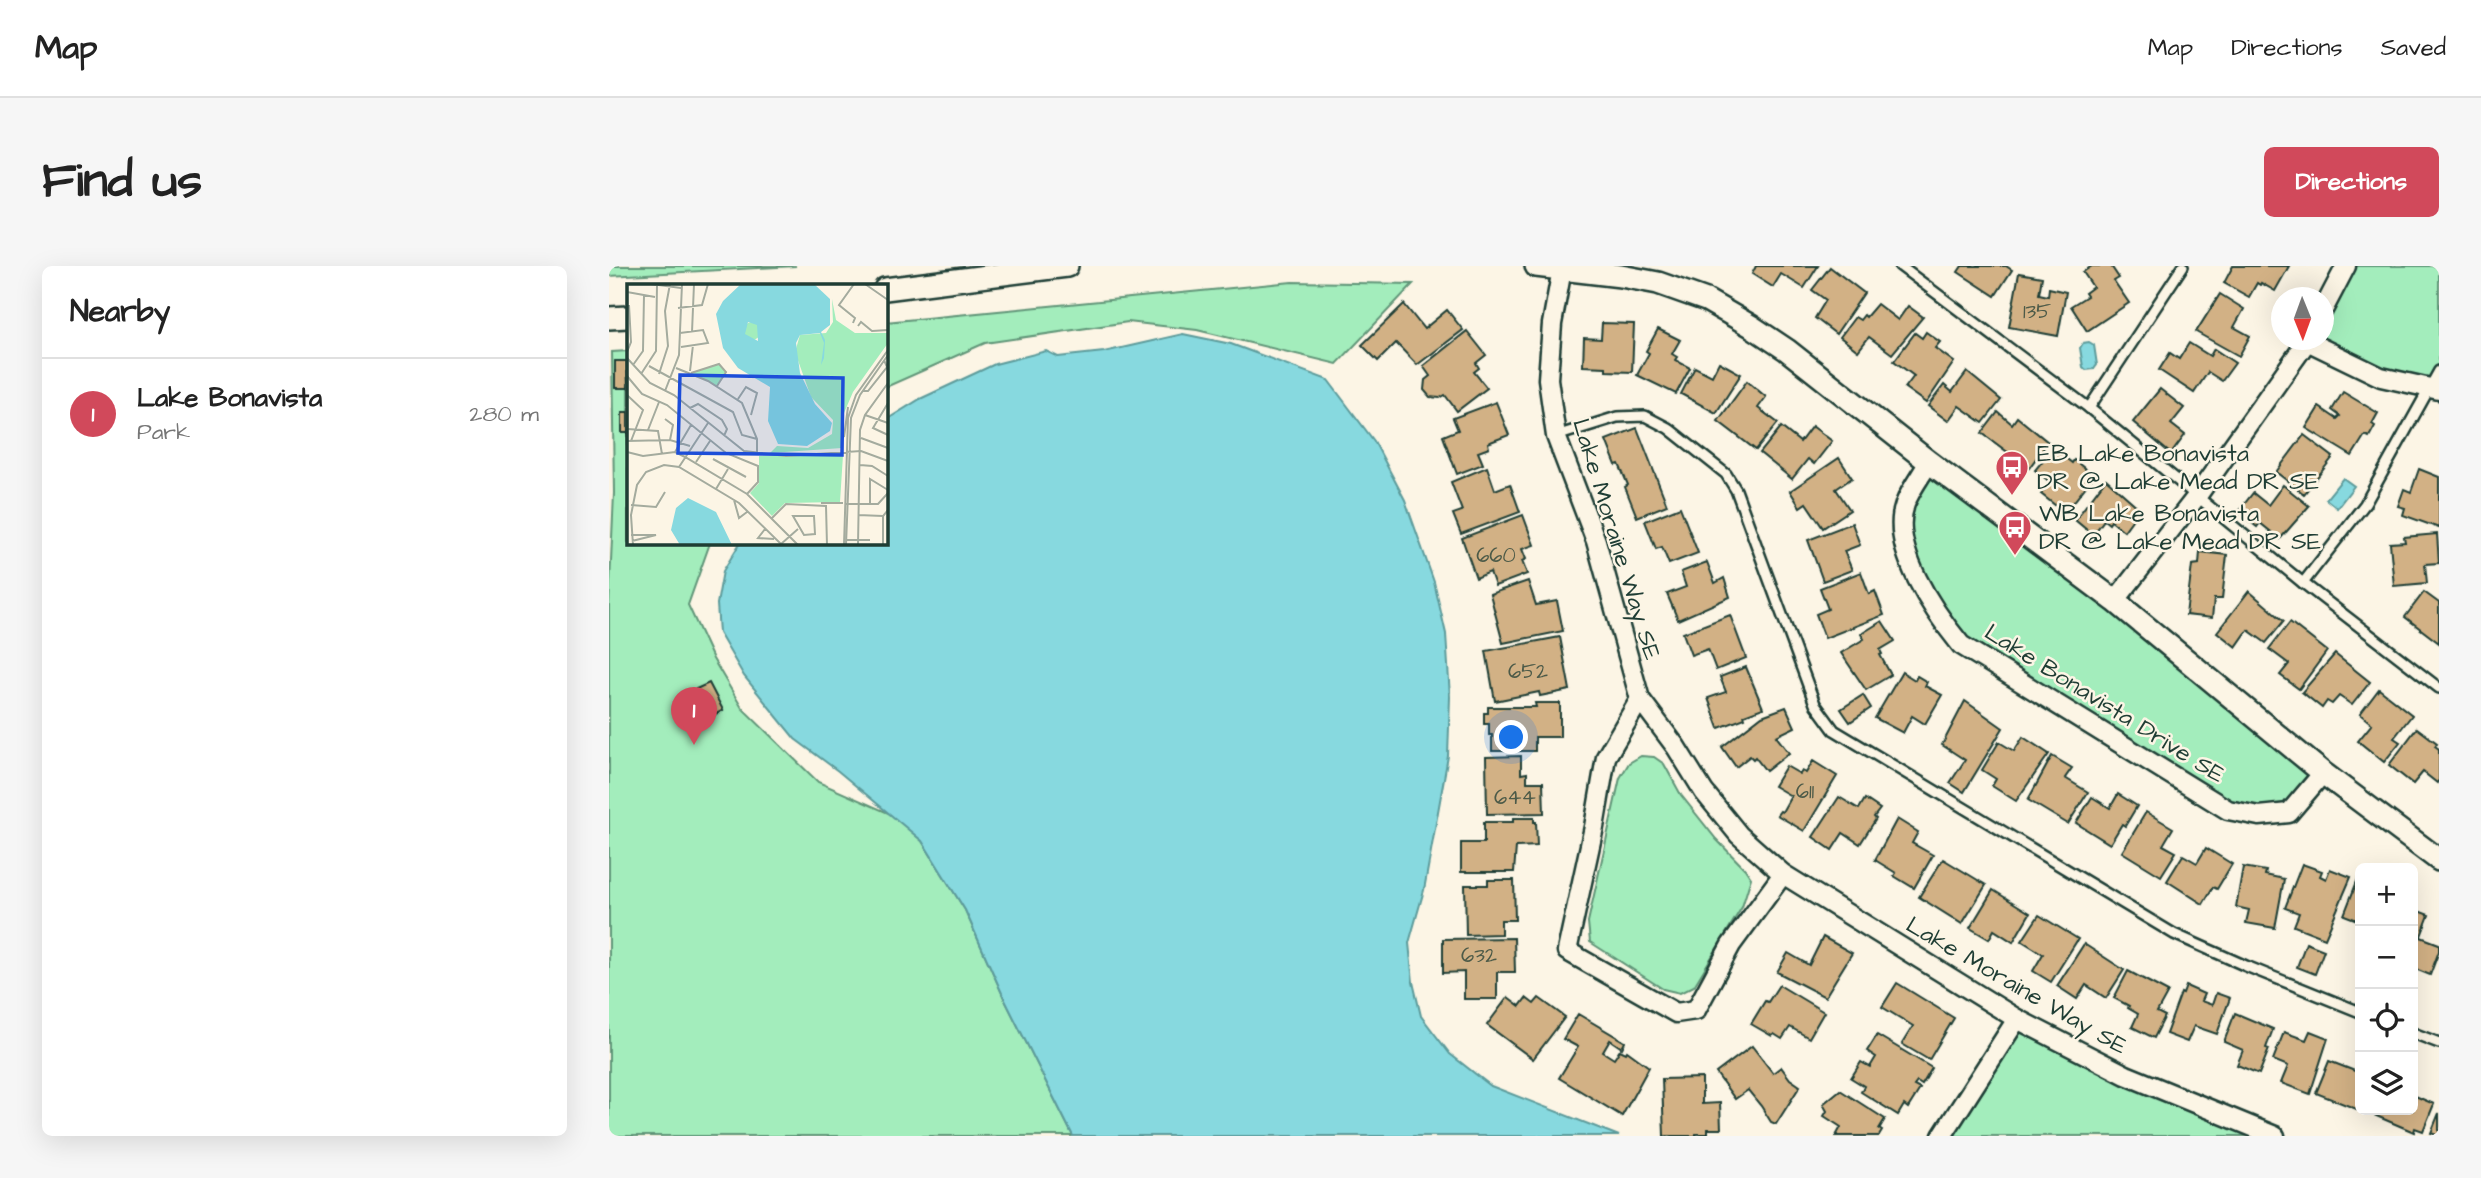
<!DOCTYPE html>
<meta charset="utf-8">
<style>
body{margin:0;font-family:"Architects Daughter",sans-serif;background:#f6f6f6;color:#222}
.controls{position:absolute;right:21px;bottom:21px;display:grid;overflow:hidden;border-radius:10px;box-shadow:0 7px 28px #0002}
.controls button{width:63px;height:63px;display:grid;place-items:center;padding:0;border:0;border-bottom:2px solid #e0e0e0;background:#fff;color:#222;font:35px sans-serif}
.compass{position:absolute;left:1662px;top:21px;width:63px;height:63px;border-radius:50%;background:#fff;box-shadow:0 7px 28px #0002;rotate:179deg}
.you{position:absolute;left:903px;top:472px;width:24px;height:24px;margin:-18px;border:5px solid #fff;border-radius:50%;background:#1a73e8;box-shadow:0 0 0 10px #1a73e833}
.badge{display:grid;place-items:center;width:46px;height:46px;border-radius:50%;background:#d1495b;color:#fff;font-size:23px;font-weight:700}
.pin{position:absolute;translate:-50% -58px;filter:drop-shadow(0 2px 4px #0008)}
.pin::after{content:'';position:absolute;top:37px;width:24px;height:21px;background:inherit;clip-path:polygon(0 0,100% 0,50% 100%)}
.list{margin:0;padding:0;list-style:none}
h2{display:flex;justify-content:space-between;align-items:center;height:91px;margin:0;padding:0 28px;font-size:30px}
h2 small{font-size:23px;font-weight:400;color:#767676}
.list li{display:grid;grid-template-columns:46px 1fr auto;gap:21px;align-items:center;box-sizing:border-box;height:112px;padding:0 28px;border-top:2px solid #e0e0e0}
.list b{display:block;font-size:26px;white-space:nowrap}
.list p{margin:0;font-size:23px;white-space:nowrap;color:#767676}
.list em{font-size:23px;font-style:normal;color:#767676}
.icon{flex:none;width:38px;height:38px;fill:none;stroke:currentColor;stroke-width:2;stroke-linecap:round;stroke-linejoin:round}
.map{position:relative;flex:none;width:1830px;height:870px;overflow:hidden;border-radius:10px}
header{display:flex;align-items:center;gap:42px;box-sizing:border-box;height:98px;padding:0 35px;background:#fff;border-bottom:2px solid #e0e0e0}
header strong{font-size:33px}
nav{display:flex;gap:38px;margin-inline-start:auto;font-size:24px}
.intro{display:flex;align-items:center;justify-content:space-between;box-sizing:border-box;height:168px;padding:0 42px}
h1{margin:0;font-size:49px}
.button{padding:18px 32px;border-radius:10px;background:#d1495b;color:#fff;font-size:24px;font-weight:700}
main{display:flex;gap:42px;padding:0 42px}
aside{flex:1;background:#fff;border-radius:10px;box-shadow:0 7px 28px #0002}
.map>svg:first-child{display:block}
.green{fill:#a3edbc;stroke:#619578;stroke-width:2}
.water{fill:#87d9df;stroke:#5d9b9b;stroke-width:2}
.building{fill:#d2b185;stroke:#1f3d34;stroke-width:2}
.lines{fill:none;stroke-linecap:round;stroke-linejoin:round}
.service-casing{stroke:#1f3d34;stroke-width:14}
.minor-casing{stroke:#1f3d34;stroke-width:23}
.tertiary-casing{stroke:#1f3d34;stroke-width:26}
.service{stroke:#fcf5e5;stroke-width:9}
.minor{stroke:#fcf5e5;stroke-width:18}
.tertiary{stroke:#fcf5e5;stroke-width:21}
.labels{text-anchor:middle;stroke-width:5;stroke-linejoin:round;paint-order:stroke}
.number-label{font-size:21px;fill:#4c5a48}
.poi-label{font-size:24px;fill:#1f3d34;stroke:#fcf5e5;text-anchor:start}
.street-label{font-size:24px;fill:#1f3d34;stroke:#fcf5e5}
.inset-road{fill:none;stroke:#a4ab9e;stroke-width:2}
.view{fill:#1d4ed8;fill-opacity:0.15;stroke:#1d4ed8;stroke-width:3.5}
.inset-edge{fill:none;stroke:#1f3d34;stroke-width:3.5}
</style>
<header>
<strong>Map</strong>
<nav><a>Map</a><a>Directions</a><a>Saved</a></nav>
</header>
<div class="intro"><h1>Find us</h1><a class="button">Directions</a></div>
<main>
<aside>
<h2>Nearby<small></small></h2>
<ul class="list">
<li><span class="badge">1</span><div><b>Lake Bonavista</b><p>Park</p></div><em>280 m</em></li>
</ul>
</aside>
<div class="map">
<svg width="1830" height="870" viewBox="0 0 1830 870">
<rect width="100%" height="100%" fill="#fcf5e5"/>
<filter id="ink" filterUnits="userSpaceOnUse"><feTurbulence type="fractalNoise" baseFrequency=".0143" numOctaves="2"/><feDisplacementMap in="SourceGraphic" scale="14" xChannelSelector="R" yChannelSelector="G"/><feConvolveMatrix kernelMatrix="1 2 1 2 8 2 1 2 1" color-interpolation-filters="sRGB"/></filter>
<g filter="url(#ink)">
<!-- green -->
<g class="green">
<polygon points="0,0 187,0 0,10"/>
<polygon points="1737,0 1830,0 1830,105 1822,123 1699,74 1714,74 1715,44"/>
<polygon points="683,16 804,18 728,98 588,64 519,56 376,77 277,121 277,56"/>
<polygon points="19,85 19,276 101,277 79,339 104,393 133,442 209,516 284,549 313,575 356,644 396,734 464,870 0,870 0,340 5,227 3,86"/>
<polygon points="1320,196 1714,507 1680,547 1619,544 1352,379 1307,309 1295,240"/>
<polygon points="1032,490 1045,491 1055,498 1072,529 1107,573 1136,603 1142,612 1133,641 1085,720 1071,727 1054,723 981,676 979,656 1011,512 1020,497"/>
<polygon points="1408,753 1666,870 1333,870"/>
</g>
<!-- water -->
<g class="water">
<polygon points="574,68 622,78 719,114 765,175 796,234 825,316 837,368 841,431 839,490 815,624 800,677 804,716 812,750 841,788 882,820 1010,870 464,870 396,734 356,644 313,575 229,505 186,473 135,410 110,367 108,338 114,305 131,277 276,276 277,154 311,133 386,98 437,85 449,91 495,86"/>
<polygon points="1480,76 1485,79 1488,99 1485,103 1477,104 1474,101 1471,82 1474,77"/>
<polygon points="1734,212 1745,220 1728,242 1717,233"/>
</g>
<!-- building -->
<g class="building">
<polygon points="1147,0 1209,0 1195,22 1172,8 1164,21 1143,8"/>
<polygon points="1353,0 1397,0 1403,4 1386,30 1349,6"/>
<polygon points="1483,0 1502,0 1510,12 1505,15 1520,37 1478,65 1462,40 1478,30 1476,27 1484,21 1474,6"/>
<polygon points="1624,0 1680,0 1666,25 1652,17 1651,19 1648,17 1640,31 1615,17"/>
<polygon points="1221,1 1255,27 1227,68 1206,52 1217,34 1203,24"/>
<polygon points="1410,7 1433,11 1430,28 1439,30 1440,22 1457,26 1449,70 1400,61"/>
<polygon points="1611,28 1635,43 1625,61 1641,70 1630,90 1587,66"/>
<polygon points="795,38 815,63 838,44 854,64 808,99 787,77 769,95 753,79"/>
<polygon points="1268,38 1289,54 1299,40 1314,51 1283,88 1260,71 1249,85 1231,71 1246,51 1251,54 1255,49 1257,51"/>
<polygon points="993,57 1025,58 1023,106 997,105 997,101 974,100 975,72 992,73"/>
<polygon points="1049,63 1071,74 1063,88 1068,91 1066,94 1081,102 1067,128 1028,109 1040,87 1037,85"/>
<polygon points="858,65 877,89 867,97 870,102 865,106 878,122 848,145 836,129 831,132 821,131 815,124 816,114 821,110 814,100"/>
<polygon points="1317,66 1331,76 1326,82 1345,96 1317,137 1296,122 1305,110 1285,95 1306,67 1313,72"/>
<polygon points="1580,77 1601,90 1605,83 1626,97 1613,115 1599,106 1585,127 1550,104 1561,87 1570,93"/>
<polygon points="6,95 18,95 19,122 6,122"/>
<polygon points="1110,96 1132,108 1107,147 1072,128 1086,101 1103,110"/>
<polygon points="1358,106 1392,134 1374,157 1350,140 1339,155 1319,140 1335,119 1343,126"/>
<polygon points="1138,115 1157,131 1149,142 1169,157 1147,184 1109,155"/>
<polygon points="1551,123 1575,142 1562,158 1576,169 1562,188 1524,156"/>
<polygon points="1734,126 1769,147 1763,158 1766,160 1760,171 1756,169 1743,190 1697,162 1710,141 1728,153 1731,150 1723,144"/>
<polygon points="887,136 900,169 879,177 880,182 869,186 874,198 848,208 834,170 849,164 844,152"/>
<rect x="13" y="146" width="6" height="21"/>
<polygon points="1389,146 1403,158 1408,151 1439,176 1420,202 1373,167"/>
<polygon points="1203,160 1223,175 1205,198 1199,193 1183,213 1151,187 1172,161 1191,176"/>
<polygon points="1028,162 1058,239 1028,251 1016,221 1019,219 1010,198 1007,199 997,174"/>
<polygon points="1695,169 1724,191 1695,228 1667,206"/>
<polygon points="1444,182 1463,197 1465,194 1485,210 1456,247 1432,228 1441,216 1426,204"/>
<polygon points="1230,192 1243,212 1227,223 1241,244 1214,262 1197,237 1191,241 1181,225"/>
<polygon points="878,201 886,224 901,218 911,246 852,268 844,248 853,245 842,216"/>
<polygon points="1810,203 1830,211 1830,262 1794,249 1796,242 1789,240 1795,223 1802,226"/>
<polygon points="1497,213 1531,243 1515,265 1502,255 1500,258 1495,254 1484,269 1466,254"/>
<polygon points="1674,219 1700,240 1671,273 1651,257 1648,261 1629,246 1644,227 1659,239"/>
<polygon points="1071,241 1089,287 1060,298 1053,281 1047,283 1036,255"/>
<polygon points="914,249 925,279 913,283 917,293 913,295 918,308 886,320 881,306 867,312 853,272"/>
<polygon points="1243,257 1251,279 1235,285 1243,304 1214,315 1199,274"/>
<polygon points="1828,268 1830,297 1816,298 1818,317 1785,320 1781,277 1796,276 1795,271"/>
<polygon points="1591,286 1618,289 1613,333 1605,333 1603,352 1577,349 1583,299 1590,298"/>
<polygon points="1098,296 1106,317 1115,312 1121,331 1069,354 1058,328 1077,321 1072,306"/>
<polygon points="1252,306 1260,328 1266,325 1275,349 1216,372 1207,348 1219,343 1211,322"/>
<polygon points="919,315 927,339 948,335 954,365 894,377 881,328"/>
<polygon points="1640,325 1675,355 1657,377 1639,364 1627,381 1608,366"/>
<polygon points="1815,326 1830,337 1830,377 1796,351"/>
<polygon points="1121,349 1137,392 1107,404 1099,383 1082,389 1074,367"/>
<polygon points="1273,355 1286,375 1271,384 1273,388 1271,389 1282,409 1257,424 1232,387 1255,373 1252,368"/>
<polygon points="1681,356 1718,385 1690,423 1671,409 1680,398 1660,383"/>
<polygon points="951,371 961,424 931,430 930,426 886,435 877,385"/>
<polygon points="1726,388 1761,416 1743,439 1730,430 1723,438 1718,435 1713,442 1693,426"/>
<polygon points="1137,401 1154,442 1135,449 1136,452 1110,462 1099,432 1117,426 1111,411"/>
<polygon points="1293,406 1306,414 1308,410 1318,416 1316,420 1333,429 1316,458 1303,450 1294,467 1266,452"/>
<polygon points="100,417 114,444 100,452 85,424"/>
<polygon points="1770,423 1803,449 1785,472 1791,476 1775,496 1749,475 1763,458 1751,448"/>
<polygon points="1254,429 1262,442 1241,456 1232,443"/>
<polygon points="1356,435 1394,462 1355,526 1341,517 1356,494 1333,479"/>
<polygon points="926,437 951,437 951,471 926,471 926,485 883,485 883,469 880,469 880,458 875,458 875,447 879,447 879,441 927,441"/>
<polygon points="1177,441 1186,461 1167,470 1180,487 1157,505 1146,491 1144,493 1141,490 1127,501 1113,481 1153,450"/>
<polygon points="1808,462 1828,477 1826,480 1830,483 1830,514 1828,517 1814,506 1804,518 1780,499"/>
<polygon points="1414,471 1440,488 1407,535 1383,520 1387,513 1373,504 1390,476 1405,485"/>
<polygon points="912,490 912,508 918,507 918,516 934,516 935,547 878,548 877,491"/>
<polygon points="1443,490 1463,502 1456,512 1479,526 1459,558 1419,534"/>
<polygon points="1204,495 1228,510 1195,565 1168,549 1171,545 1173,546 1182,530 1165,520 1177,500 1191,508 1193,505 1197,507"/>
<polygon points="1509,528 1528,540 1516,560 1513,558 1501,578 1467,557 1483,531 1501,542"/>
<polygon points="1230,531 1250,543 1256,533 1271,543 1265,551 1267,553 1251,578 1234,567 1223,584 1204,571"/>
<polygon points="1537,546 1564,562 1554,579 1567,586 1552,610 1513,586"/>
<polygon points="904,552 925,552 925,556 927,556 928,580 907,581 905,606 852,606 852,577 875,577 875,556 904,556"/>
<polygon points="1288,553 1309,566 1303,577 1324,589 1305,622 1285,610 1287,607 1266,594"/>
<polygon points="1597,582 1623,598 1608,623 1604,621 1594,638 1558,615 1574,589 1588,597"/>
<polygon points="1334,593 1377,619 1353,658 1310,631"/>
<polygon points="1693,598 1713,605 1711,610 1717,613 1721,603 1742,611 1716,672 1685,660 1690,647 1676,642"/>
<polygon points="1634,601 1657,605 1656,609 1675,613 1666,662 1637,657 1640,644 1627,641"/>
<polygon points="1749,613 1751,614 1751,655 1735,649"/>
<polygon points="879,614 905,614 906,654 892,654 892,668 857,669 856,619 879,619"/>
<polygon points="1384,624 1421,647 1404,676 1385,664 1380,673 1361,662"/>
<polygon points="1804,643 1820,649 1812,670 1804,667"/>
<polygon points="1430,649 1469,673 1442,716 1424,705 1434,688 1413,675"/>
<polygon points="1804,668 1830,678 1830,685 1821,709 1804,702"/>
<polygon points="1214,671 1243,687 1216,731 1168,706 1179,687 1200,699"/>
<polygon points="905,672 906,706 888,706 888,733 855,733 855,706 834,707 834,673"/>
<polygon points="1697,677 1715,684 1706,708 1688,701"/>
<polygon points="1475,678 1515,704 1497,732 1477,719 1468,733 1448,720"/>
<polygon points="1519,705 1559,726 1548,746 1556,750 1545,772 1523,761 1529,748 1519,742 1520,740 1505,732"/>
<polygon points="1288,717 1345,752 1320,794 1293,778 1304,760 1273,741"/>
<polygon points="1170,719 1215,746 1200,772 1181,761 1173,773 1165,768 1163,770 1142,758 1156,735 1159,736"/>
<polygon points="1577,720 1595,728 1592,735 1603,739 1607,727 1621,732 1608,768 1585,760 1578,776 1557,768 1572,727 1574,728"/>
<polygon points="899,731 911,740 917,732 925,738 930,732 956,751 924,793 878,759"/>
<polygon points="1626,747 1664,763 1657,782 1660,783 1650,808 1628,799 1634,784 1615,776"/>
<polygon points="969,748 1016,776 1013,782 1001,774 994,786 1005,793 1011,784 1017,787 1018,785 1040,801 1013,850 950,812 969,781 954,773"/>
<polygon points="1701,765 1719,772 1701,828 1672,817 1679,800 1664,794 1675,766 1697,774"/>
<polygon points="1268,769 1323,802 1313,819 1308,816 1305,820 1311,823 1299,842 1295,839 1289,849 1252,826 1255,820 1242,812 1252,796 1261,801 1267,791 1258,785"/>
<polygon points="1143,780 1164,807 1172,801 1181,813 1191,820 1167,858 1162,856 1152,840 1139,824 1126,833 1107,807"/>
<polygon points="1720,795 1751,807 1751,844 1756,844 1755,846 1707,827"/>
<polygon points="1093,812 1093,838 1111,837 1112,863 1099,863 1099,868 1087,868 1087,870 1055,870 1053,813"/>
<polygon points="1231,824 1276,853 1270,863 1273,865 1270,870 1227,870 1232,861 1215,850 1218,845 1214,838"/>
<polygon points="1804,829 1825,838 1814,865 1806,862 1805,866 1765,849 1768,844 1804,844"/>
<polygon points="1830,847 1830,870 1822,867"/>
</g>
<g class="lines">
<defs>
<g id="service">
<polyline points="1291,0 1480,142 1694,317 1830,422"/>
<polyline points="1480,142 1574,0"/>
<polyline points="947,170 1008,151 1036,150 1059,162 1117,208 1127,224 1206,438 1225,464 1565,668 1637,700 1751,746"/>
<polyline points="1694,317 1756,238 1830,105"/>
<polyline points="1804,767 1830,777"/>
</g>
<g id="minor">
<polyline points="953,3 943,58 939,113 947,170 987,275 1031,433 1067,481 1095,526 1130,569 1174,608 1408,753 1517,809 1666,870"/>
<polyline points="1714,44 1737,0"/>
<polyline points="1698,75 1772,111 1830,124"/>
<path d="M1320,196C1312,210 1301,224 1296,238C1280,282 1326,347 1352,379L1619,544L1650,550L1680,547L1714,507"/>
<polyline points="1506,335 1588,230 1699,74"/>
<polyline points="1031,433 997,491 985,561 958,685 1067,747 1087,744 1122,679 1174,608"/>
<polyline points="1333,870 1408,753"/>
</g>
<g id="tertiary">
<polyline points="927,0 1012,10 1049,17 1097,34 1142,60 1178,84 1320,196 1506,335 1714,507 1830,594"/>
<polyline points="276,23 458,0"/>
<polyline points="0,52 19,51"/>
</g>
</defs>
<!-- service casing -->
<use href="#service" class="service-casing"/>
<!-- minor casing -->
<use href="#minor" class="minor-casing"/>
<!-- tertiary casing -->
<use href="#tertiary" class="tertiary-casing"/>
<!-- service -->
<use href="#service" class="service"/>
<!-- minor -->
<use href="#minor" class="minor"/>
<!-- tertiary -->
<use href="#tertiary" class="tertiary"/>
</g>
</g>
<!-- icons -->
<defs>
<symbol id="bus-pin" viewBox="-11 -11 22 30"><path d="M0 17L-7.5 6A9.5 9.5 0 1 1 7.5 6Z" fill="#d1495b" stroke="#fcf5e5"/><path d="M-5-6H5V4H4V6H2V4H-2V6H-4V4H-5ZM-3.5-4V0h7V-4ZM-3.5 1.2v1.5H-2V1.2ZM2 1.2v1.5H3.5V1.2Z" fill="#fff"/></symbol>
</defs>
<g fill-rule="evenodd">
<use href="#bus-pin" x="1384" y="182" width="38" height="52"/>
<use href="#bus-pin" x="1387" y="242" width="38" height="52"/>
</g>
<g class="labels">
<!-- number labels -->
<g class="number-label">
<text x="1428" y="52">135</text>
<text x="887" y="296">660</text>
<text x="919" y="412">652</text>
<text x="1196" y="532">611</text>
<text x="906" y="538">644</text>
<text x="870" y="696">632</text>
</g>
<!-- poi labels -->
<g class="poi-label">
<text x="1428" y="195">EB Lake Bonavista<tspan x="1428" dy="28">DR @ Lake Mead DR SE</tspan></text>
<text x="1430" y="255">WB Lake Bonavista<tspan x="1430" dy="28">DR @ Lake Mead DR SE</tspan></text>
</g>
<!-- street labels -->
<g class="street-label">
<text transform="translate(1008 273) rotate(73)" y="8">Lake Moraine Way SE</text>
<text transform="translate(1496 437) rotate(32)" y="8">Lake Bonavista Drive SE</text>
<text transform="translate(1408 719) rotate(30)" y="8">Lake Moraine Way SE</text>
</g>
</g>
<!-- overview -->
<g transform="translate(18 18)">
<rect width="261" height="261" fill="#fcf5e5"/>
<path d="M205,15L209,36L228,49H261V59L226,108L217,129L215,164L143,169L150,162L181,164L205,150L206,136L184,113L168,68L173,51L199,49L206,38ZM116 47a9 9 0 1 1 18 0a9 9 0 1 1-18 0ZM92,80L99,88L90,102L65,89ZM216,171L213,218L158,219L145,232L123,209L132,199V172Z" fill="#a3edbc"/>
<path d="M114,0H187L203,15V41L194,48L198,56L197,74L194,81L197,59L193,49L173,51L169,59L173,89L188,120L205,139L203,147L180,162L151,160L141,137L143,103L111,84L96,64L89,30L96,17ZM121,38L130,41L131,57L118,50ZM61,214L89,228L105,261H53L44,246L49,224Z" fill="#87d9df" fill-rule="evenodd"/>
<path class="inset-road" d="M24,0L54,4M238,0L261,16M0,8L28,13M51,24L75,21L81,0M226,39L228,34L212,21L227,0M231,42L234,38L245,47L261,46M65,48L67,0M53,49L76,46L81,59L54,63M0,68L4,58L2,21M0,74L23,99L47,111L117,167L159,172L234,167L261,177M6,81L16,67L17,11M22,82L106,128L115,151L130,155M49,84L81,97L115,119L130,155V170M63,87L66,61M64,89L92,80L99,88L90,102M14,90L29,67L30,1M32,90L41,62L38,27L43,0M0,92L15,110L40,121L99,169L131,182V198L120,210M38,107L52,71L55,0M236,107H241L260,83L257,76M0,111L16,126L4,157M111,115L119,103L130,109L124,131M261,119L246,144L261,151M63,124L71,120L95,136L100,145L97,152M238,131L261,139M38,135L46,141L43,156M0,145L31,147L35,170M21,146L32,118M217,153L221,123M234,154L261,164M0,157L43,156L63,162M0,168L16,172L48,168L58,173L120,210L171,261M48,168L64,141M86,175L119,193M69,178L83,157M233,181L245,182L261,192M52,183L81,139M89,205L101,185M107,216L112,234L120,228M194,219H216M243,219V195L261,206M218,220H251L261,209M4,221L29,223L38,208M231,231L256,232M166,232H187L188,250L177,251ZM145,234L159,220L199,222L200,261M138,245L131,254L147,255M4,251H29L5,257M219,256H243M154,260L171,245M6,261L4,231L10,201L19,188L37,181L52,183L112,219L155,261M217,261L221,134L229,111L261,66M219,261L224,134L233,111L261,71M231,261L233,146L238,131L261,99M256,261V232L261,226"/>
<path class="view" d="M53,91L216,94L215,171L51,169Z"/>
<rect width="261" height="261" class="inset-edge"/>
</g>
</svg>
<div class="controls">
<button>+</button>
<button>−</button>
<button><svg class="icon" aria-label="locate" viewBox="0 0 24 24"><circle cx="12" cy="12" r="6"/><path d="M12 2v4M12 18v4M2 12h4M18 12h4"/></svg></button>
<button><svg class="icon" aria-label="layers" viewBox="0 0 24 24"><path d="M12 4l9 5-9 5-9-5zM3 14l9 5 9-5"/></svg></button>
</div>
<svg class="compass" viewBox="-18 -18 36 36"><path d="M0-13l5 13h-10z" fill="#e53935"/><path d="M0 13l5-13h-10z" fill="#767676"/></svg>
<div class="you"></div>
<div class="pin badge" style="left:85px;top:479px">1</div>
</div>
</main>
